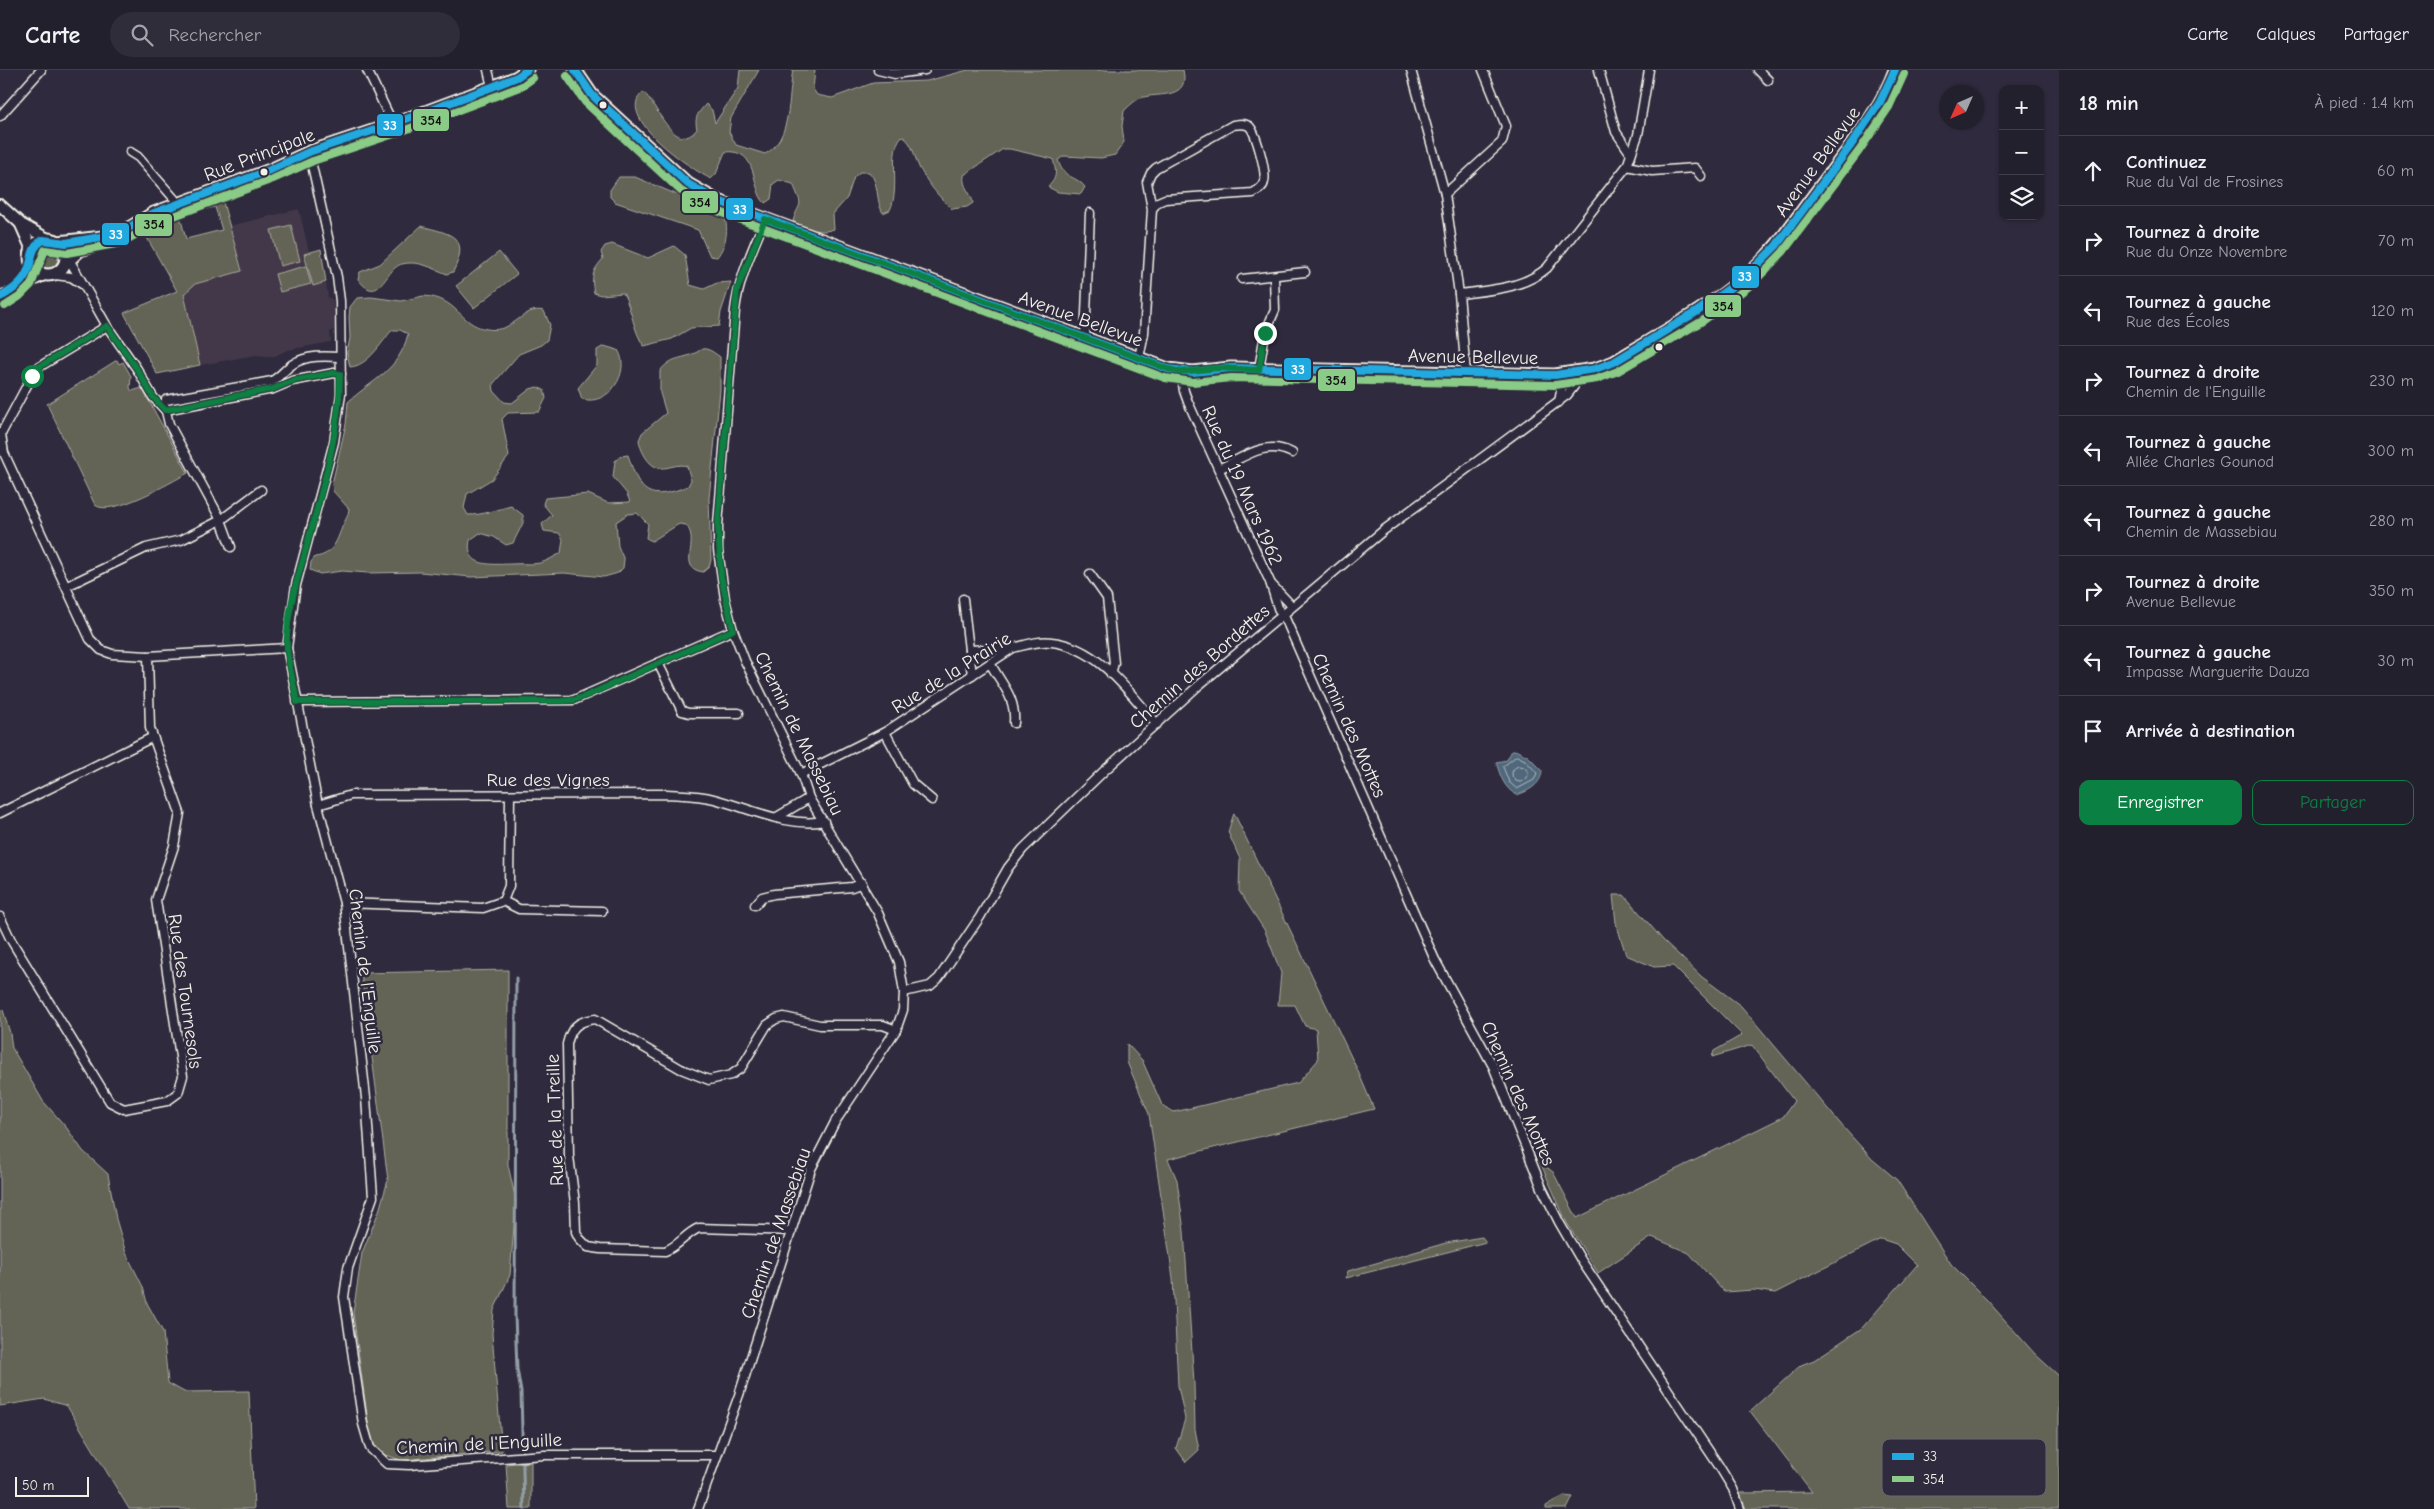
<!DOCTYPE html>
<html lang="fr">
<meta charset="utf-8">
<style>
body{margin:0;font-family:"Comic Neue",sans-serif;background:#2f2d3a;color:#f1f3f6}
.controls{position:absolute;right:15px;top:15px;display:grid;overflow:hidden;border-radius:10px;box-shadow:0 1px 4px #0004}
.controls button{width:45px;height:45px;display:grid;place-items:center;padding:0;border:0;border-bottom:1px solid #403e4a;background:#23202e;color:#f1f3f6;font:25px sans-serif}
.compass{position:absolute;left:1939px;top:15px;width:45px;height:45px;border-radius:50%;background:#23202e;box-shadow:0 1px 4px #0004;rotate:225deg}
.scale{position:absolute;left:15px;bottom:12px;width:74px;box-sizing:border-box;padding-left:5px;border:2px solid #f4f1e8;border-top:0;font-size:14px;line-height:18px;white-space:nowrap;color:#f4f1e8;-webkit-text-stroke:4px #2f2a3d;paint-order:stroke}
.stop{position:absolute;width:15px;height:15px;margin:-11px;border:4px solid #0b8043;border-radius:50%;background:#fff}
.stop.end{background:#0b8043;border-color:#fff;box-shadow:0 1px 5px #0008}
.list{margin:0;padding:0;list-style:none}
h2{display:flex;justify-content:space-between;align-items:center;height:65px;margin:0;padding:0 20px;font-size:21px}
h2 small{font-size:16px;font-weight:400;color:#a3a3aa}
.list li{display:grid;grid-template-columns:32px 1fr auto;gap:15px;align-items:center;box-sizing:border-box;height:70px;padding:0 20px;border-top:1px solid #403e4a}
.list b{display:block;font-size:19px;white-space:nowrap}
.list p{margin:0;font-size:16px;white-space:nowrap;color:#a3a3aa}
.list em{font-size:16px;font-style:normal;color:#a3a3aa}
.actions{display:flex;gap:10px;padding:15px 20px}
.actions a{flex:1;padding:11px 0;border:1px solid #0b8043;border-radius:10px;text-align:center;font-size:18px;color:#0b8043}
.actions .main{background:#0b8043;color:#fff}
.icon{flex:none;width:28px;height:28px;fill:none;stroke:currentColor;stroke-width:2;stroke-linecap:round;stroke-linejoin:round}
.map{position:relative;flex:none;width:2059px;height:1439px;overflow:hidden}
header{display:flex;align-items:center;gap:30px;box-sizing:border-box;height:70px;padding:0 25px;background:#23202e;border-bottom:1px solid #403e4a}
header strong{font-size:24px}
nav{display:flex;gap:28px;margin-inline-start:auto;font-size:18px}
.search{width:350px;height:45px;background:#2f2d3a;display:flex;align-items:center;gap:12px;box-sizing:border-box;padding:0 18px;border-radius:28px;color:#a3a3aa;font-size:19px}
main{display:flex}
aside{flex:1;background:#23202e}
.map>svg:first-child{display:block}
.built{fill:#433849}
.green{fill:#646456;stroke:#acaa9f;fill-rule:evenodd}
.water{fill:#51677c;stroke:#929ea7}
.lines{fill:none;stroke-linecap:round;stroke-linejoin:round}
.shore{stroke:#b3babd;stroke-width:1}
.stream{stroke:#929ea7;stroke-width:3}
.minor-casing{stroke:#f4f1e8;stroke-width:11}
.tertiary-casing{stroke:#f4f1e8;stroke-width:14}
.secondary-casing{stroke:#f4f1e8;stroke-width:15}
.minor{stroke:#2f2a3d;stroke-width:8}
.tertiary{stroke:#2f2a3d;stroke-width:10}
.secondary{stroke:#2f2a3d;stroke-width:11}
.bus-1-casing{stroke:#2f2a3d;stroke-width:11}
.bus-2-casing{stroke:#2f2a3d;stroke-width:11}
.bus-1{stroke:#20a9df;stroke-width:8}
.bus-2{stroke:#8acb87;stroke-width:8}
.route{stroke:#0b8043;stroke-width:6}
.bus-dot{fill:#f4f1e8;stroke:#2f2a3d;stroke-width:2}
.labels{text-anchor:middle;stroke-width:5;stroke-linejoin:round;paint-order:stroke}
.street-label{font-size:19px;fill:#f4f1e8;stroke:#2f2a3d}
.key{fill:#2f2a3d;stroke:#6a6670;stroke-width:1}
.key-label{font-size:14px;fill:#f4f1e8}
.line-badge{stroke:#2f2a3d;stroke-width:2}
.badge-label{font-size:14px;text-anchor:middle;font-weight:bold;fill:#fff}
.pale-badge-label{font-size:14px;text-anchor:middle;font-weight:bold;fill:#111}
</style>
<header>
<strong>Carte</strong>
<div class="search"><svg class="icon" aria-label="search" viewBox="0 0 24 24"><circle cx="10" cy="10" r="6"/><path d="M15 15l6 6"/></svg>Rechercher</div>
<nav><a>Carte</a><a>Calques</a><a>Partager</a></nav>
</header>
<main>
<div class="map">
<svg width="2059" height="1439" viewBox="0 0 2059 1439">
<rect width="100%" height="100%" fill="#2f2a3d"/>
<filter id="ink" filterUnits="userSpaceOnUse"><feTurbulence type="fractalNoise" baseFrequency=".02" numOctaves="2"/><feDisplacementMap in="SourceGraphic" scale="10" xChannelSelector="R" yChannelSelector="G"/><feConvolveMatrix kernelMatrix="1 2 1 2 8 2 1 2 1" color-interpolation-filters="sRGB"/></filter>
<g filter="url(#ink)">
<!-- built -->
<polygon class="built" points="299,139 309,182 321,179 322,184 328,227 333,230 334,260 330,262 331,272 288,280 273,287 256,285 200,295 184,224 195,214 242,201 229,156"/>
<!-- green -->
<g class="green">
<path d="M740,0H759L731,48L729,62L736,75L765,84C792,70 788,26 793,0H815L813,19L817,25L832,28L873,13L927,11L968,0H1183C1190,29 1160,23 1144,27C1137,28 1129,36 1124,41L1122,56L1124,72L1115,85L1101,88L1064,86L1058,90C1064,110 1074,104 1085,117L1081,124L1058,122L1048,117C1058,107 1056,102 1053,89L1010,79H1003L964,105C962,118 971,121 973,133L967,137L952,139C939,127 929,115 920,99C914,88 914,73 902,66C887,82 901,117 890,140L883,143C875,130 880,113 869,102H860L854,107L847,128L833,144L834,159C821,164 803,159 793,151C800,129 804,140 793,114L779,110L773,114L771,129L765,133C750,119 760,78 725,82L716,104L711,109C691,99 613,47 643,22C656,31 675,88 697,59C694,47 698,43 706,34L712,40L715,53L738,18Z"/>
<path d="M619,107H635L723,144C730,157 726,176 717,187L710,186L698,160L615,132L610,127V120Z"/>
<path d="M221,125L242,201L195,214L184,224L200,295L157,304L124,243L177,221L142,159L166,146ZM215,137L222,160L186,169L180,146Z"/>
<polygon points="291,155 300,191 280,196 271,160"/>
<path d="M421,156C451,164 471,166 453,202L447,204C432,198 418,190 402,194C385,198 380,238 358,209L360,202L380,194Z"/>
<path d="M612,174L648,188L674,176L685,185L690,215L704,219L717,213L731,212L721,242L719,256L691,258L672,269L644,276C633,261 632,239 623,223L601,225L594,223C591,207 592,201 603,189L601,182L605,176Z"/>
<circle cx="48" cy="188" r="10"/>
<polygon points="321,179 326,212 313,216 304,184"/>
<polygon points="499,182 517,204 474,238 456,216"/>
<polygon points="306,196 311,214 280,222 275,204"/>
<path d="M423,226C458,227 459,255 487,259C515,264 522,235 544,241L550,255L547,270L541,275L519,284L493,314L494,321L504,332L512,333L530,319L537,317L544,320L546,328L539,342L508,343L502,349L509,386L492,409L467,424L464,438L468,445C483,445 496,440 511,436L523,445V453L513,473L506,475L494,467L480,463L470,470C464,499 494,494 512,494C521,493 531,495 540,493C547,491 554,487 561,483L563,469L559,463L544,461L542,454L552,445L543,434L545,428L588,424L608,433L630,432L627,424L613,407L615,391L621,386L628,385C640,424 649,432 688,416L691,410L687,396C677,393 669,399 659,398C648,396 640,379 639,370L642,363L666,343L660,323V301C672,286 680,290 695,283C700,281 701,278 706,279C711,280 716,284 720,287V320L709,428L711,490L709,497L703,502C676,498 701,472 686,455L679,454L652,471L646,468L648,454L637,443L628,444L616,452L618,476L624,490L623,498L618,503L604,507L564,503L471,507L420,502L368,503L342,501L320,504L310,500L311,492L315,487C334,485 337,469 343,455C346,449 348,446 349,439L333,421L332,414L346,354L348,332C373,309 399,301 408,264L400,260H392C381,273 368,296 350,297L347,283L350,268L349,247L350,237L357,228L371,227L401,231Z"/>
<path d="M604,276L618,280C632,302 608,337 582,329L578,318L597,295V280Z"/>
<path d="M117,290L119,294L123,292L131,306L130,318L132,321L142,318L188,403C171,412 111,448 95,435L47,334Z"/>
<polygon points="1234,743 1357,999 1374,1039 1168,1089 1177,1110 1184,1161 1194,1313 1195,1359 1199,1380 1186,1392 1176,1378 1185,1349 1178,1316 1173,1208 1149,1044 1127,992 1127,974 1142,990 1162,1035 1174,1042 1298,1013 1318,990 1316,959 1305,956 1295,935 1278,935 1281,903 1265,861 1239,821 1240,789 1228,762"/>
<polygon points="1613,825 1624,825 1663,870 1702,907 1741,936 1844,1058 1872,1089 1897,1110 1951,1194 1987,1230 2035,1284 2059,1306 2059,1439 1746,1439 1740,1423 1812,1422 1750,1341 1801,1295 1814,1290 1862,1258 1917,1195 1896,1174 1881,1169 1775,1223 1754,1220 1724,1222 1689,1183 1652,1167 1598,1203 1567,1153 1540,1092 1553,1102 1577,1148 1783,1047 1794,1031 1752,975 1712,987 1714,981 1742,965 1673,896 1654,897 1626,885 1616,853"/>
<polygon points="508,900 508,1095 516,1131 510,1205 494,1240 492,1264 502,1381 401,1390 383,1384 371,1374 353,1243 362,1183 379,1141 388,1110 361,903"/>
<polygon points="0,940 3,940 10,963 12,978 43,1031 66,1057 83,1081 108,1104 116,1149 126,1183 143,1217 147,1233 163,1262 168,1313 184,1322 249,1321 254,1439 129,1439 67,1336 44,1329 0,1336"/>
<polygon points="1482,1167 1486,1172 1346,1208 1348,1201 1446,1173"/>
<polygon points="531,1392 531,1439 509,1439 506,1394"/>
<polygon points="1564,1426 1573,1427 1567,1439 1546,1439 1546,1436"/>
</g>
<!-- water -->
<path class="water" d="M1515,680L1528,686L1542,700C1542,714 1529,721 1517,725C1504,719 1500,705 1496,692L1507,690L1511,682Z"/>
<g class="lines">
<!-- shore -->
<g class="shore">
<polygon points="1517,686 1525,690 1537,703 1534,710 1517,719 1509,712 1503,697"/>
<circle cx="1520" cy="704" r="8"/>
</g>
<!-- stream -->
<polyline class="stream" points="516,908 515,1245 517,1299 521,1322 524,1439"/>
<defs>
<g id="minor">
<polyline points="367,0 393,54"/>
<polyline points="488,0 492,17"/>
<polyline points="878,0 895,4 925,0"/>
<polyline points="1411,0 1445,124 1459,224 1466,304"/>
<polyline points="1599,0 1616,62 1631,84"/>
<polyline points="1758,0 1768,10"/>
<polyline points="0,46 41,0"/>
<polyline points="130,82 138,87 178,133"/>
<polyline points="309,82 337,207 340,231 341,324 334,372 296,515 287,578 318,735 344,833 366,1028 373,1127 348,1198 344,1227 363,1354 370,1378 387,1394 409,1395 544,1385 716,1385"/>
<polyline points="1627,96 1652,101 1695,98 1701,106"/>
<polyline points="1445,124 1502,72 1506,56 1483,0"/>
<polyline points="66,184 107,256 137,299 153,327 165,340 273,319 292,311 334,303 341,304"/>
<polyline points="55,205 71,207 82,214"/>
<polyline points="1242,209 1305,202"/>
<path d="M1459,224C1489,220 1523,219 1547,198L1627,96L1638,65L1649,0"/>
<polyline points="107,256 39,297 32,306 1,364 4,383 90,569 101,580 112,584 148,586 287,578"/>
<polyline points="1085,269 1090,143"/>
<path d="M1139,288L1144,263L1152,139L1147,112L1151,103L1156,98L1233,55C1239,54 1244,53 1249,56C1256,62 1267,103 1264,112C1263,118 1258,120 1253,123L1165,129L1158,132L1152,139"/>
<polyline points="1259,299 1265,263 1275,240 1274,206"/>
<polyline points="1181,302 1184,321 1188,332 1270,512 1279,541 1285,548 1435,890 1493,996 1542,1118 1559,1152 1581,1190 1719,1396 1733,1419 1740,1439"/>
<path d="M166,330L272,311C281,306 285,299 293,294C306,285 326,286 340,287"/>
<polyline points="1559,332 1564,305"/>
<polyline points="165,337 169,354 221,450 231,477"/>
<path d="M1219,399C1244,387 1266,369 1292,383"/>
<polyline points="1090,504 1107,528 1114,593 1111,604"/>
<polyline points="1271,514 1292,536"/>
<polyline points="67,516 146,478 181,470 221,450 261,420"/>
<polyline points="963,529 972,605"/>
<polyline points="969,580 1013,578"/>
<polyline points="658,593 682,641 689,643 739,643"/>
<path d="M990,593C1002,615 1016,627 1014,653"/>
<polyline points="297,632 574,630 733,560"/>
<polyline points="885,662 913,714 932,730"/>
<path d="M801,704L885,662L1013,578C1026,575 1039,570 1052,572C1098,577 1128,621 1157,654"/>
<path d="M318,735L351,725L667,724C683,725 699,725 714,729C749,738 788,758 824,751"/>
<polyline points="0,743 153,667"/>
<polyline points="777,747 809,728"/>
<polyline points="503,831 519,839 602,841"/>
<polyline points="344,833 483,838 503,831 509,816 510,725"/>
<polyline points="755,835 762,827 774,824 852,817 862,813"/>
<polyline points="0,847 11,870 110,1032 124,1039 167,1031 178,1023 183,1006 156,830 174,776 180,743 150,658 148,586"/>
<polyline points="904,922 930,916 939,908 980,847 1008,798 1023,779 1104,701 1198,616 1384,460 1567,325 1574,316 1576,303"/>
<path d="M792,1161L699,1158C686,1163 679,1176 665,1181L600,1179L588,1177L579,1168L576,1162L575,1133L569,1086L567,974C571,957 578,951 595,949L681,999L709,1010L731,1005L741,998L767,955L776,949L784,947L820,955H883L896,960"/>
<path d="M698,1439L739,1325L811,1099L835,1052L896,960L903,940L904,922L899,892L878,843L809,728L801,704L745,591L733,560L725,529L718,480V455L735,240C739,207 753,179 765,149"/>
</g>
<g id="tertiary">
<polyline points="0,135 21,154 48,169"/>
<polyline points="21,155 32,180"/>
</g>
<g id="secondary">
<path d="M575,0L592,25L688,114L716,130L765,149L1168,299L1193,302L1231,298L1555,305L1595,299L1614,292C1658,265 1706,240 1745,207C1775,182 1796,148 1820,117C1847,80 1879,44 1895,0"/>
<circle cx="48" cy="187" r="18"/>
<polyline points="58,172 103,167"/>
<polyline points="66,193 80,180 106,172 154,143 270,100 309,82 393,54 492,17 517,7 527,0"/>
<polyline points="0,227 18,221 32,210 43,205"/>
</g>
</defs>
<!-- minor casing -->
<use href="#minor" class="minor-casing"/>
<!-- tertiary casing -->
<use href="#tertiary" class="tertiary-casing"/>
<!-- secondary casing -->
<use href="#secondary" class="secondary-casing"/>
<!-- minor -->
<use href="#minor" class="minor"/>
<!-- tertiary -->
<use href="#tertiary" class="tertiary"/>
<!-- secondary -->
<use href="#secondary" class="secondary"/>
<defs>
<g id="bus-1">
<polyline points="575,0 592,25 688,114 716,130 1168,299 1193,302 1231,298 1555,305 1595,299 1614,292 1698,241 1745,207 1776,176 1851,75 1880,32 1895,0"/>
<path d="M0,227C12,221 23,213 28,200C33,188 30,178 43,170L66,173L118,164L154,143L270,100L309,82L393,54L492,17L517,7L527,0"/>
</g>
<g id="bus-2">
<polyline points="567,6 585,32 681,121 712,139 1165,308 1193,312 1231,308 1555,315 1597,309 1618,301 1704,250 1752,214 1783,182 1859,81 1889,37 1904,4"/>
<polyline points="5,236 19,227 31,215 45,180 67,183 121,173 158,152 273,109 313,91 397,63 496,26 522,16 533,8"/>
</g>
</defs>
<!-- bus-1 casing -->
<use href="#bus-1" class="bus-1-casing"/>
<!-- bus-2 casing -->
<use href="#bus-2" class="bus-2-casing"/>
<!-- bus-1 -->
<use href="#bus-1" class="bus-1"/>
<!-- bus-2 -->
<use href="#bus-2" class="bus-2"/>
</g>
</g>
<g class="lines" filter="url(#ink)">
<!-- route -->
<path class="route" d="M32,306L39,297L107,256L137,299L153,327L165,340L273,319L292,311L334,303L340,304C340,366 320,426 304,486C296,513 285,551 287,579C289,597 294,614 297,632L561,631L574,630L586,626L733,560L721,506L718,455L737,220L765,149L1168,299L1181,302L1218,298L1259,300L1265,263"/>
</g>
<!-- markers -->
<g class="bus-dot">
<circle cx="603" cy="35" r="4.5"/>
<circle cx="264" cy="102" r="4.5"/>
<circle cx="1659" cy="277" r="4.5"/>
</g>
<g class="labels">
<!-- street labels -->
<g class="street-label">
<text transform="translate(259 84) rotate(-21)" y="7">Rue Principale</text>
<text transform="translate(1817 91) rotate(-54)" y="7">Avenue Bellevue</text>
<text transform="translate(1081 248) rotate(20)" y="7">Avenue Bellevue</text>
<text transform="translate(1473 286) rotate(1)" y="7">Avenue Bellevue</text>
<text transform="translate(1243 415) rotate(66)" y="7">Rue du 19 Mars 1962</text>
<text transform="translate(1199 596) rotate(-41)" y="7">Chemin des Bordettes</text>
<text transform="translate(951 602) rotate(-32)" y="7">Rue de la Prairie</text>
<text transform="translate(1350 655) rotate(66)" y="7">Chemin des Mottes</text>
<text transform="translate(800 663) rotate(64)" y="7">Chemin de Massebiau</text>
<text x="548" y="716">Rue des Vignes</text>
<text transform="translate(366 901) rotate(83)" y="7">Chemin de l'Enguille</text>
<text transform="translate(186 921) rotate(82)" y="7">Rue des Tournesols</text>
<text transform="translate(1519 1023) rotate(66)" y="7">Chemin des Mottes</text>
<text transform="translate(554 1050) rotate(-92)" y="7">Rue de la Treille</text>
<text transform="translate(775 1163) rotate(-71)" y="7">Chemin de Massebiau</text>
<text transform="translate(479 1373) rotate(-3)" y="7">Chemin de l'Enguille</text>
</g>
</g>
<!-- legend -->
<rect x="1882" y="1369" width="164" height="57" rx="8" class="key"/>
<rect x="1892" y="1383" width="22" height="7" fill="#20a9df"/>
<rect x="1892" y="1406" width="22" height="6" fill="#8acb87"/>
<g class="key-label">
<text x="1923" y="1391">33</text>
<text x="1923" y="1414">354</text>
</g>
<g class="line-badge">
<rect x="412" y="38" width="38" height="24" rx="5" fill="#8acb87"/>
<rect x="376" y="43" width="28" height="24" rx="5" fill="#20a9df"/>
<rect x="681" y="120" width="38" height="24" rx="5" fill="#8acb87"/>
<rect x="725" y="127" width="29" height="24" rx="5" fill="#20a9df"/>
<rect x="134" y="143" width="39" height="24" rx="5" fill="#8acb87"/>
<rect x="101" y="152" width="29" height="24" rx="5" fill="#20a9df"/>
<rect x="1731" y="195" width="29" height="24" rx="5" fill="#20a9df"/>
<rect x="1704" y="224" width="38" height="24" rx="5" fill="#8acb87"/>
<rect x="1283" y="287" width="29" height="24" rx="5" fill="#20a9df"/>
<rect x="1317" y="298" width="39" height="24" rx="5" fill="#8acb87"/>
</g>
<g class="badge-label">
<text x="390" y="60">33</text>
<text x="740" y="144">33</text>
<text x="116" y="169">33</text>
<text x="1745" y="211">33</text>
<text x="1298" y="304">33</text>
</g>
<g class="pale-badge-label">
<text x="431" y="55">354</text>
<text x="700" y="137">354</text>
<text x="154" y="159">354</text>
<text x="1723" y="241">354</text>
<text x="1336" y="315">354</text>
</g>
</svg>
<div class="controls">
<button>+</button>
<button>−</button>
<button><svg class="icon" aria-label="layers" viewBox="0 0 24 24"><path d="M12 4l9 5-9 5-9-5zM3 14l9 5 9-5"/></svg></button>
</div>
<svg class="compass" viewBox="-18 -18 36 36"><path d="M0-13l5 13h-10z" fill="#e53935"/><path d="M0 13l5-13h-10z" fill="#a3a3aa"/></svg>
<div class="scale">50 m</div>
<div class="stop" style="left:32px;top:306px"></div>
<div class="stop end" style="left:1265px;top:263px"></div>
</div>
<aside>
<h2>18 min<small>À pied · 1.4 km</small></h2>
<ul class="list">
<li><svg class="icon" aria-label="ahead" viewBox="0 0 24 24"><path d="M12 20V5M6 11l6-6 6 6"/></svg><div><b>Continuez</b><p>Rue du Val de Frosines</p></div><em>60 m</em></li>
<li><svg class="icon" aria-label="right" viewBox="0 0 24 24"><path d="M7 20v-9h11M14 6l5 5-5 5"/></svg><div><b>Tournez à droite</b><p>Rue du Onze Novembre</p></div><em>70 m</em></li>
<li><svg class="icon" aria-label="left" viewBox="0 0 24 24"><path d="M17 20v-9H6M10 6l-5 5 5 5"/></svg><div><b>Tournez à gauche</b><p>Rue des Écoles</p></div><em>120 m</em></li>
<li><svg class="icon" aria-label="right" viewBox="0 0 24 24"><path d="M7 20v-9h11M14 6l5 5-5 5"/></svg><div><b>Tournez à droite</b><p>Chemin de l'Enguille</p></div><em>230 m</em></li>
<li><svg class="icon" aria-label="left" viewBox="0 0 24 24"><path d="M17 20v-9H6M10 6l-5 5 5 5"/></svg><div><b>Tournez à gauche</b><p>Allée Charles Gounod</p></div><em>300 m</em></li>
<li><svg class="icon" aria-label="left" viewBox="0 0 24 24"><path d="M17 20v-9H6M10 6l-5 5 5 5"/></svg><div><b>Tournez à gauche</b><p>Chemin de Massebiau</p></div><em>280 m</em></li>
<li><svg class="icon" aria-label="right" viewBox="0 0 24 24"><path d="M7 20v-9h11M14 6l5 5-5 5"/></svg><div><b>Tournez à droite</b><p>Avenue Bellevue</p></div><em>350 m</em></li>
<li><svg class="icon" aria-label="left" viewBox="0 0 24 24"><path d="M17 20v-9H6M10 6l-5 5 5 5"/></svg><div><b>Tournez à gauche</b><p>Impasse Marguerite Dauza</p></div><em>30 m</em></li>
<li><svg class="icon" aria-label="arrive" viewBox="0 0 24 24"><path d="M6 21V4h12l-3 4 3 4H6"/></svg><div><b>Arrivée à destination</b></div></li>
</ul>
<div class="actions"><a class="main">Enregistrer</a><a>Partager</a></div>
</aside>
</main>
